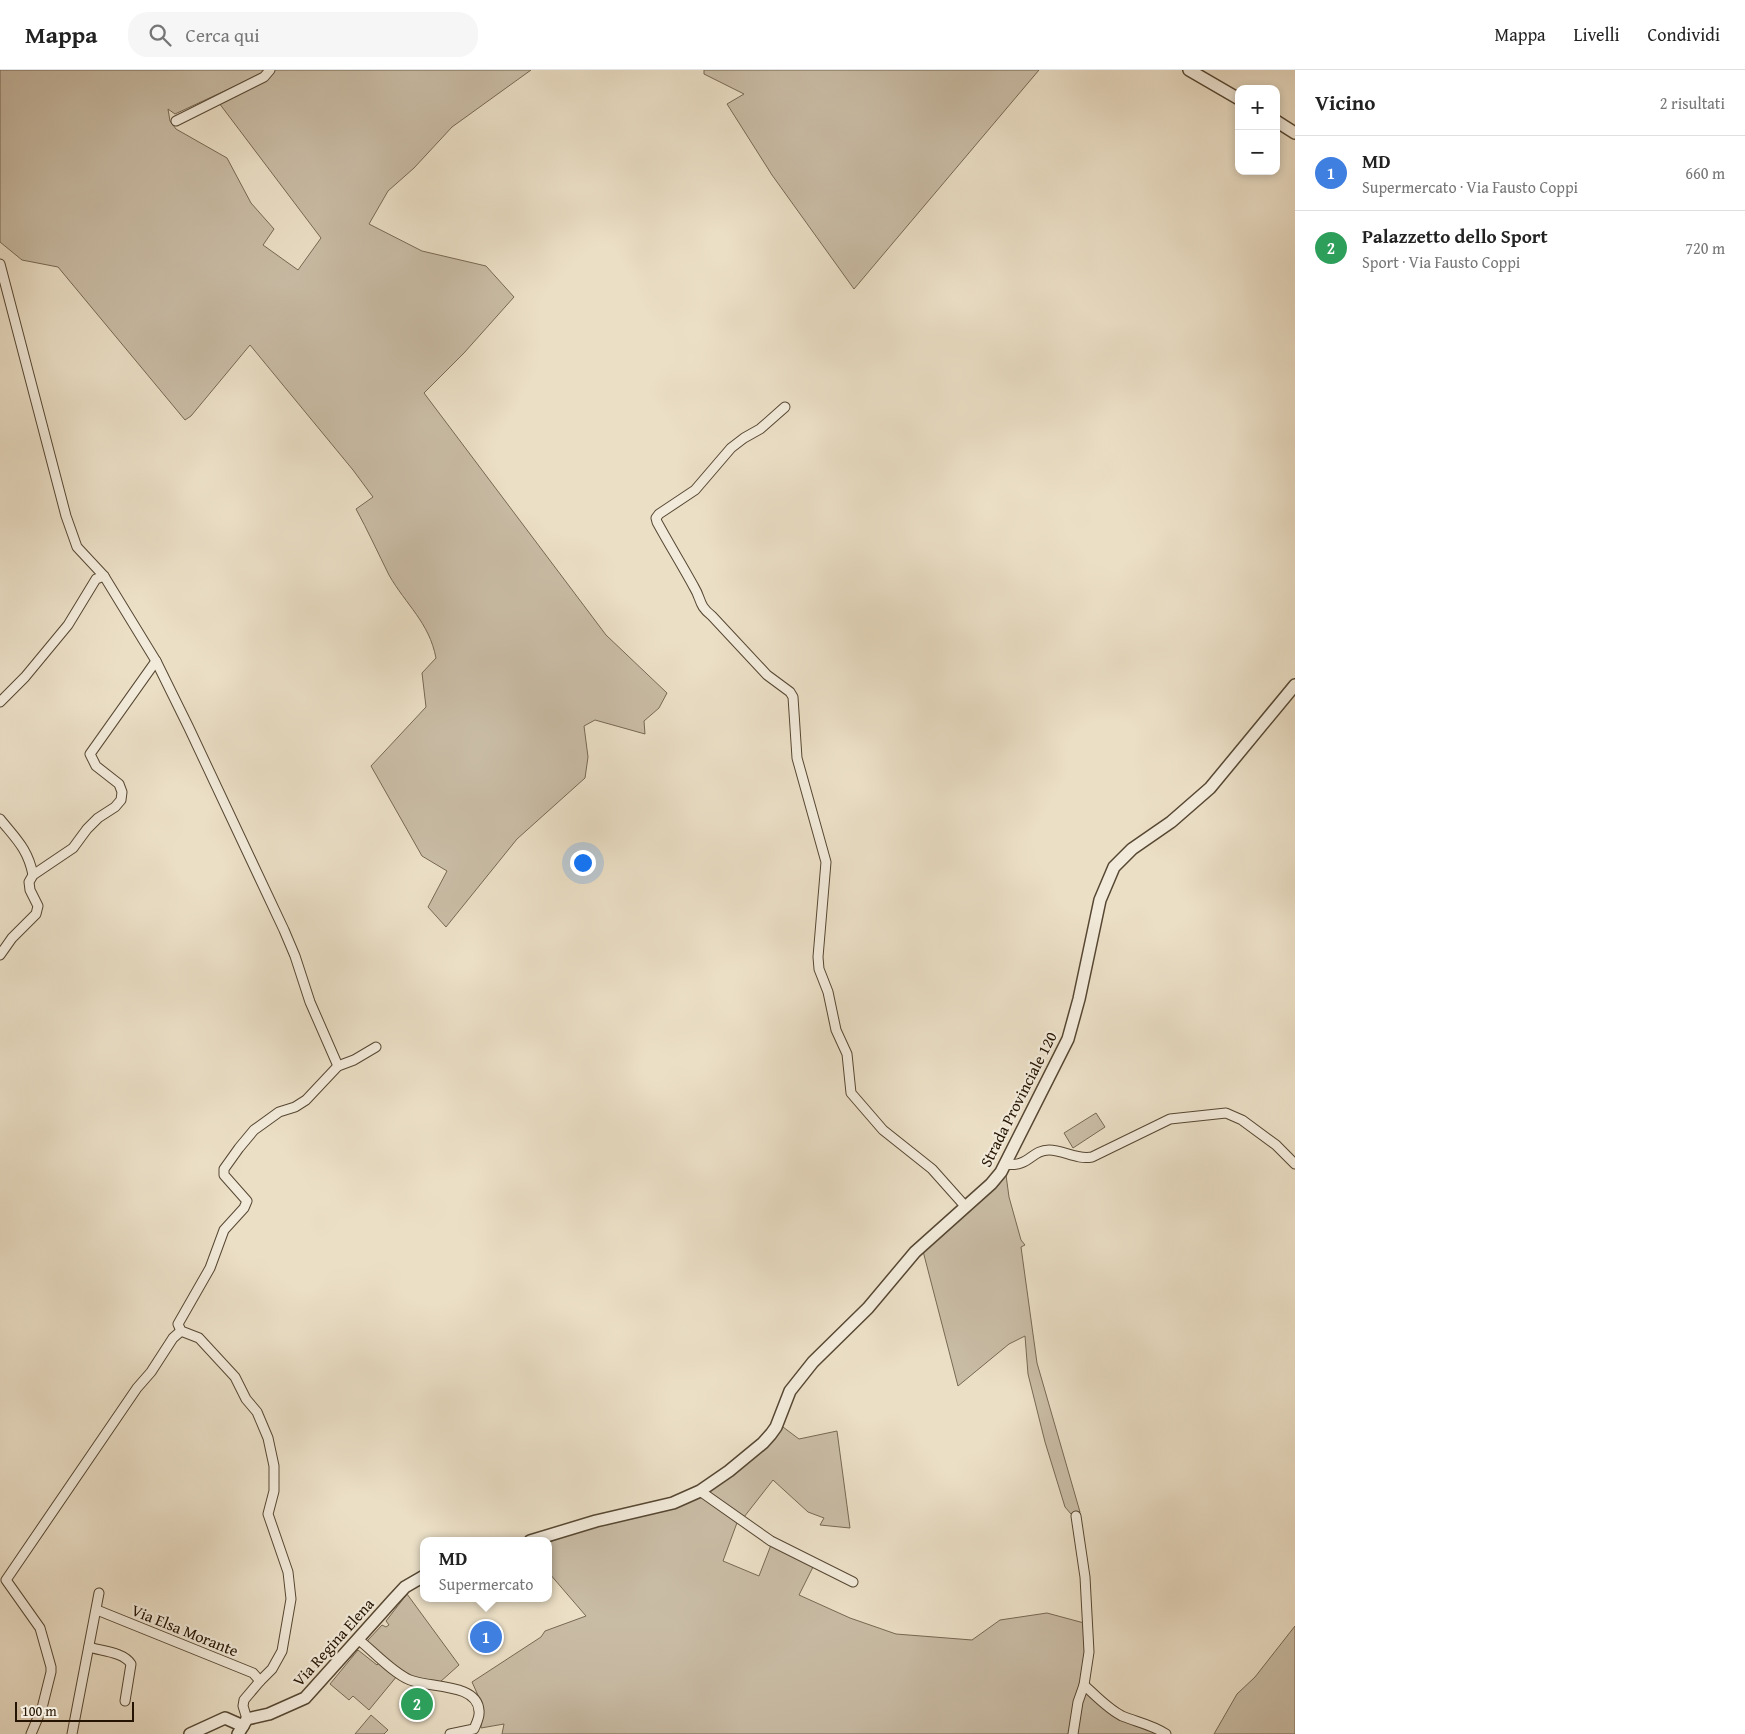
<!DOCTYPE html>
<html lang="it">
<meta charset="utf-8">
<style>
body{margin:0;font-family:"Gentium Book Plus",serif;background:#f6f6f6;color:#222}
.controls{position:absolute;right:15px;top:15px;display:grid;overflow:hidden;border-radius:10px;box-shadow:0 2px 8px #0003}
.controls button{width:45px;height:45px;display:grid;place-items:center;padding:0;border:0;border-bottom:1px solid #e0e0e0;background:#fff;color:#222;font:25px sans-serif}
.scale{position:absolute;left:15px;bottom:12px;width:119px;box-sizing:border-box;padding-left:5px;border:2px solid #251401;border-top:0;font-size:14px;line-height:18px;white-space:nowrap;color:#251401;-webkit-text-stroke:4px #f2eada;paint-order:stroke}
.you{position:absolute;left:582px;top:792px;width:18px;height:18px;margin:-12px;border:4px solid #fff;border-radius:50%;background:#1a73e8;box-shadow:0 0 0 8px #1a73e833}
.badge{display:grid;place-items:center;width:32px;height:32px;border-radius:50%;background:#db2777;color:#fff;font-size:16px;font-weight:700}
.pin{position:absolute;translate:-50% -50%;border:2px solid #fff;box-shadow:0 1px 5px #0006}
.popup{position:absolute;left:420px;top:1467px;width:132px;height:65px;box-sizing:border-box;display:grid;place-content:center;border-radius:10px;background:#fff;filter:drop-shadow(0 1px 4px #0005);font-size:16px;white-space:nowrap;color:#767676}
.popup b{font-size:19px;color:#222}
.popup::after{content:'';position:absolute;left:50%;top:100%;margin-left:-10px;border:10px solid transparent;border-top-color:#fff}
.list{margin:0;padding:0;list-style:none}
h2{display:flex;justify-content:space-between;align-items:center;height:65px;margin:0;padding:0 20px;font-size:21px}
h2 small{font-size:16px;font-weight:400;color:#767676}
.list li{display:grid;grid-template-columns:32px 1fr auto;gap:15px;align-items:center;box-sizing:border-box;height:75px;padding:0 20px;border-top:1px solid #e0e0e0}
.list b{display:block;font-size:19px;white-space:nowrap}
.list p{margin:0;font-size:16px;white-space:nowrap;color:#767676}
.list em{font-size:16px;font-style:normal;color:#767676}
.icon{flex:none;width:28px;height:28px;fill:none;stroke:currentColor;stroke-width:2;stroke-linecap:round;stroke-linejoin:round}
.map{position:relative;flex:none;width:1295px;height:1664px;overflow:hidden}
header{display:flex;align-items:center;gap:30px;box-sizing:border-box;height:70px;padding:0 25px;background:#fff;border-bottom:1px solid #e0e0e0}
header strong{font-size:24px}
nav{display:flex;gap:28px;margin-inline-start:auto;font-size:18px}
.search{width:350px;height:45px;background:#f6f6f6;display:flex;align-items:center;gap:12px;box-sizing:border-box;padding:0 18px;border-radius:20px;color:#767676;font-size:19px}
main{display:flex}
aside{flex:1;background:#fff}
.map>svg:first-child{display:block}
.green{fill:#c9bca5;stroke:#776853}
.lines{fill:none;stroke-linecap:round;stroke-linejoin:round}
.minor-casing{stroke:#564732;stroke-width:11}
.tertiary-casing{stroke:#564732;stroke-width:14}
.minor{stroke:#f2eada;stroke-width:9}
.tertiary{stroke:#f2eada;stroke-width:11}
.labels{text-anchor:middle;stroke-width:4.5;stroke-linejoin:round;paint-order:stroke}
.street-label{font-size:16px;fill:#251401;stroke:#f2eada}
</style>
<header>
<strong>Mappa</strong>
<div class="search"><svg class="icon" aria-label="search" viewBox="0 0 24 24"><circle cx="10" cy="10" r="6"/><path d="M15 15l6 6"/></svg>Cerca qui</div>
<nav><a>Mappa</a><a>Livelli</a><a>Condividi</a></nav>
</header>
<main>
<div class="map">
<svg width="1295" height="1664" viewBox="0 0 1295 1664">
<rect width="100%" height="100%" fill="#ebdfc6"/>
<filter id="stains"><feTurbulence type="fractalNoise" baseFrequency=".004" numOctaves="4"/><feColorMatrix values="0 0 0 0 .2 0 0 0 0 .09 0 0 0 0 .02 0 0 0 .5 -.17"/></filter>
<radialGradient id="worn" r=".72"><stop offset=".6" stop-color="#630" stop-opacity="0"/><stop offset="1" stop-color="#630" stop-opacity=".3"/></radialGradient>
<!-- green -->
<g class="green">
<path d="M0,0H265L259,5L175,44L168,39L170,51L176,59L227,88L251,133L274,159L263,175L298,200L321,168L219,33L271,4L274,0H531L452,57L414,98L388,121L369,154L422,181L486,196L514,227L464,283L424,323L606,565L667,623L659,638L644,651L645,664L595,650L584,656L588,687L585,708L517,769L446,857L428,837L447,801L422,786L371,696L426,637L422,603L436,588C429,552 406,535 389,505C378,483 368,461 356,439L373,427L353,400L250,275L191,346L185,350L58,197L22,190L0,172Z"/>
<polygon points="704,0 1039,0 854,219 772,105 727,34 744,24 704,4"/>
<polygon points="1096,1043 1105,1057 1073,1078 1064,1063"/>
<polygon points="1006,1105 1009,1127 1021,1170 1025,1175 1021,1177 1037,1293 1080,1442 1071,1444 1065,1437 1045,1372 1028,1304 1025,1266 1009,1274 958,1316 923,1181 997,1117"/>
<polygon points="783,1357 799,1369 837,1361 850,1458 820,1455 824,1448 808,1442 773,1410 744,1447 707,1422 775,1368"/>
<path d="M701,1425L738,1450L723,1491L759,1506L771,1475L813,1497L799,1525L850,1548L896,1564L972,1570L1000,1550L1047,1543L1084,1553L1085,1592L1070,1664H502L504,1654L481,1658V1632L472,1612L541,1567L545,1561L586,1546L549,1503V1472C566,1466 583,1458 600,1454C638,1444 665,1444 701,1425Z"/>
<polygon points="407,1524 459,1595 440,1612 408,1606 367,1573 368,1570 382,1555 386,1557 389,1555 386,1551"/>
<polygon points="1295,1556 1295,1664 1214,1664 1237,1624 1255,1607"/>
<polygon points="358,1580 377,1595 380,1592 397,1606 369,1640 353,1626 349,1630 330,1614"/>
<polygon points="1085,1622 1119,1647 1160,1664 1077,1664 1082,1632"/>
<polygon points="371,1645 388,1660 384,1664 355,1664"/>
</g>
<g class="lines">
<defs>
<g id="minor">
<polyline points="176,51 264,7 270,0"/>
<polyline points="0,194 66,446 77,477 104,506 156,591 189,658 284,860 295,886 310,932 338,996"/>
<path d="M785,337L760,359L744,368L731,378L695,420L659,444L656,448L657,452C669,474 682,495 694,517C702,530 698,535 712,546L767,605L790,622L793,627L797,688L826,792L818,887L819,899L828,922L836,960L847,984L851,1023L883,1060L932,1099L965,1136"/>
<polyline points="0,632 25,607 68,555 96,509 104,506"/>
<path d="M0,749C16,769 28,779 33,805"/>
<polyline points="0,885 12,868 36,844 38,836 30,820 29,812 33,805 73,778 87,759 98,748 115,737 121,730 122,722 119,714 96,696 90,684 156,591"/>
<path d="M1005,1094C1029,1098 1031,1080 1049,1080C1064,1080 1076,1090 1092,1087L1170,1049L1226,1043L1242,1050L1276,1075L1295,1094"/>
<polyline points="700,1421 771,1471 853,1512"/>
<polyline points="97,1540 253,1603 260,1611"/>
<path d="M359,1570C374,1582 393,1603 410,1610C429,1618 478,1613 479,1641C480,1647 476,1654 474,1659L450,1664"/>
<path d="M89,1577C101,1581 124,1582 131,1594L125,1631"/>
<path d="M1084,1615C1096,1626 1108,1639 1122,1646C1137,1652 1153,1655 1166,1664"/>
<polyline points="247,1649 243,1636 244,1630 260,1611 272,1599 282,1581 291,1529 288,1502 268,1444 274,1421 274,1396 268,1368 257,1342 246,1329 235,1307 199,1268 181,1261 178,1254 210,1198 224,1160 244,1138 247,1131 224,1105 224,1099 239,1078 254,1060 279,1042 295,1037 306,1030 338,996 354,990 376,977"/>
<polyline points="31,1664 42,1638 51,1602 51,1597 40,1558 6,1510 137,1318 151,1302 173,1268 181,1261"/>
<polyline points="72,1664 99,1523"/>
<polyline points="1073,1664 1078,1632 1084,1615 1089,1582 1085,1507 1076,1446"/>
</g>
<g id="tertiary">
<polyline points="1189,0 1239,29"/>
<polyline points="1276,51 1295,63"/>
<polyline points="530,1471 596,1451 673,1433 700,1421 729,1401 763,1373 771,1364 776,1357 790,1321 813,1292 868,1238 915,1182 991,1114 1001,1102 1068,969 1079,929 1100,830 1114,797 1132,779 1171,752 1210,718 1295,615"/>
<polyline points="190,1664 225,1648 243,1656"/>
<polyline points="238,1664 247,1649 269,1644 305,1628 393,1530 405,1517 424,1506"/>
</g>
</defs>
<!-- minor casing -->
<use href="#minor" class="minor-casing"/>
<!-- tertiary casing -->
<use href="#tertiary" class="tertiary-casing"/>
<!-- minor -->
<use href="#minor" class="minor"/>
<!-- tertiary -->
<use href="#tertiary" class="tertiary"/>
</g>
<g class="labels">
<!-- street labels -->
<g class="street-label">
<text transform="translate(1018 1029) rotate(-63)" y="6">Strada Provinciale 120</text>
<text transform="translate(185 1560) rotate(22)" y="6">Via Elsa Morante</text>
<text transform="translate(333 1572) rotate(-48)" y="6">Via Regina Elena</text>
</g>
</g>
<rect width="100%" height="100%" filter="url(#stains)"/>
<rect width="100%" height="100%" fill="url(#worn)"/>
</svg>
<div class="controls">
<button>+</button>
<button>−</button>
</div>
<div class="scale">100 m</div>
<div class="you"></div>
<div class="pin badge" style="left:486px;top:1567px;background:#3f7fe0">1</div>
<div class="popup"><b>MD</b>Supermercato</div>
<div class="pin badge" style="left:417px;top:1634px;background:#2e9e5b">2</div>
</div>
<aside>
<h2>Vicino<small>2 risultati</small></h2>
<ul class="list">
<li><span class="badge" style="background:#3f7fe0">1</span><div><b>MD</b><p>Supermercato · Via Fausto Coppi</p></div><em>660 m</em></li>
<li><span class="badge" style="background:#2e9e5b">2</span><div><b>Palazzetto dello Sport</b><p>Sport · Via Fausto Coppi</p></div><em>720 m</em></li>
</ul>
</aside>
</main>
